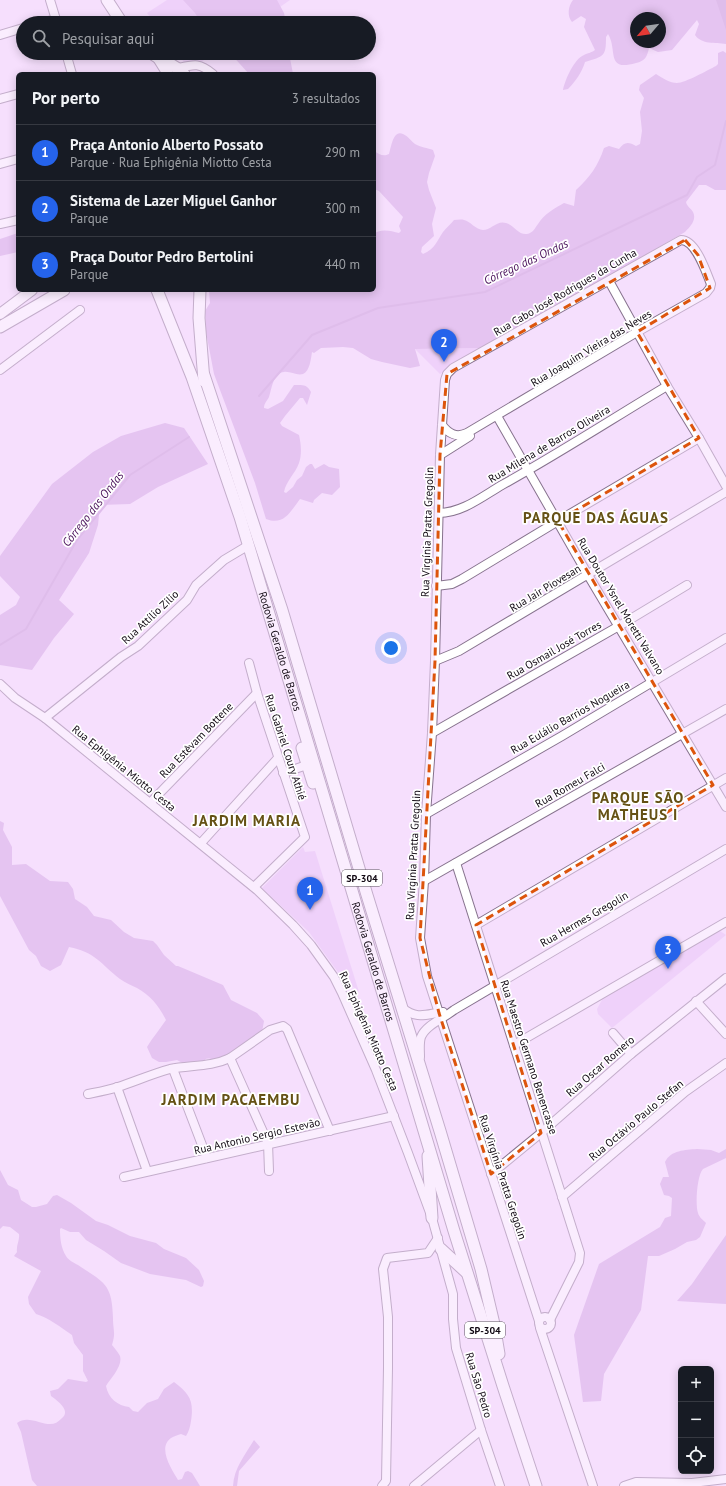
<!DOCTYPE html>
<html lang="pt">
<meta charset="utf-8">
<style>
body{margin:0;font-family:"PT Sans",sans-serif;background:#242831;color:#f1f3f6}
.controls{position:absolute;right:12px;bottom:12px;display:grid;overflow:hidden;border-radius:6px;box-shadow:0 2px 10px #0003}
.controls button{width:36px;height:36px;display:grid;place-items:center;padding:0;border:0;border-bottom:1px solid #363941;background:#171b24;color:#f1f3f6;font:20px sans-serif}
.compass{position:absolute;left:630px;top:12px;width:36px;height:36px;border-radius:50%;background:#171b24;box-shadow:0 2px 10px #0003;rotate:241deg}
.you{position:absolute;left:391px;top:648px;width:14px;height:14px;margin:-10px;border:3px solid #fff;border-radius:50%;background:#1a73e8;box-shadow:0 0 0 6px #1a73e833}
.badge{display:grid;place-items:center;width:26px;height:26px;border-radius:50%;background:#2563eb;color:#fff;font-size:13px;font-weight:700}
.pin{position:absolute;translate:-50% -33px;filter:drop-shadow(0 1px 2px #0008)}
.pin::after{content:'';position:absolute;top:21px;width:14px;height:12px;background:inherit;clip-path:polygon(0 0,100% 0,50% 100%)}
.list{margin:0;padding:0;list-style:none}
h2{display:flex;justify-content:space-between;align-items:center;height:52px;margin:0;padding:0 16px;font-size:17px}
h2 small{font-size:13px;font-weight:400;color:#9ea1a6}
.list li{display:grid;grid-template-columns:26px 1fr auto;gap:12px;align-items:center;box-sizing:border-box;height:56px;padding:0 16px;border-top:1px solid #363941}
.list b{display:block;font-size:15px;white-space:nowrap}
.list p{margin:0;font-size:13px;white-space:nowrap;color:#9ea1a6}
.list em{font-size:13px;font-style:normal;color:#9ea1a6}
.icon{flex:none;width:22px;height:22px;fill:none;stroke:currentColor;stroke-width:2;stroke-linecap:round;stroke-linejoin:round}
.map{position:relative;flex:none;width:726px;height:1486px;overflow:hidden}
.search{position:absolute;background:#171b24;box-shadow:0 2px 10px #0003;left:16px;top:16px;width:360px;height:44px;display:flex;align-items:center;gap:10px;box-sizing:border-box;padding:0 14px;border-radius:22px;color:#9ea1a6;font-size:15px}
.panel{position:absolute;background:#171b24;box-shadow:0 2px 10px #0003;left:16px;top:72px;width:360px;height:220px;border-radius:6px}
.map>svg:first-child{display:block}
.green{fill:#e7c2f6}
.forest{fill:#d1a4e2;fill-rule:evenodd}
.water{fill:#c396d4}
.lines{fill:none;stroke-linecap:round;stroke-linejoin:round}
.stream{stroke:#c396d4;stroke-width:2}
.minor-casing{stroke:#87738e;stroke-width:10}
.major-casing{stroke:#87738e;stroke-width:12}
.highway-casing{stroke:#87738e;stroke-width:13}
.minor{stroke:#fff;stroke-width:8}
.major{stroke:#fff;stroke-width:10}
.highway{stroke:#fff;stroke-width:11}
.marked{fill:none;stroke:#dd550c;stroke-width:3;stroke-dasharray:8 5;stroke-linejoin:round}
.labels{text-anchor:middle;stroke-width:3.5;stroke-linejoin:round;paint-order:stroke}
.shield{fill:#fff;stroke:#58535a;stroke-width:1}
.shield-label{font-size:10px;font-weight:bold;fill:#110913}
.street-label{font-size:11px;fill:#110913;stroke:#fff}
.water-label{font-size:12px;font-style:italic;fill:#49105a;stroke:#fff}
.district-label{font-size:15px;font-weight:bold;letter-spacing:1px;fill:#655115;stroke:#fff}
</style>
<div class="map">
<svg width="726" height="1486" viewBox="0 0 726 1486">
<rect width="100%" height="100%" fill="#f5dffd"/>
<!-- green -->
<g class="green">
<polygon points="167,0 290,0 257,23 155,23 147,13"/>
<polygon points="177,53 214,53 190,70"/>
<polygon points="485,348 440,374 415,349"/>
<polygon points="303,847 305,852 315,851 359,992 340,975 309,932 262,888"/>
<polygon points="720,931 726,935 612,1028 598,1014 597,1009 603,998"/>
</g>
<!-- forest -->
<g class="forest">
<polygon points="183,0 277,0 284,13 286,23 201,23 195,13"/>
<path d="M573,0H726V44C715,42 702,45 695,35L699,24L697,20L672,50L658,52L649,48C647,57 645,61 636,63C605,72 618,50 608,34L606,37C606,57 604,56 585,62C582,72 576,81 568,89L563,90C565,80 574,59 584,55C588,53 591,53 595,50L584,27L586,19L581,16L572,22C567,16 568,6 573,0ZM636,18H660V42H636Z"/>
<path d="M723,51L726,53V190H715L706,185H699L686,202C687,207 691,208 693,212C697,220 690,227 685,232L485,348L415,349L420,366L410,368L382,362L371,359L353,348L343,347L321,348L314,353L312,352C311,358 310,371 303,374C297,376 290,371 284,372C273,373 272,388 269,397C267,401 264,403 264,408L268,409L283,401L294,385C302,385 307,384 311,392L307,405L303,398H300L285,416L280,423L282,426L299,435C301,444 302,454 299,463C295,474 286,481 284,492L286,493L293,487L297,480L302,476L306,467L310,464H312L315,469L324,464L329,467L339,469L340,487L332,495L322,493L314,500L313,503L300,499C290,512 284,526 266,519L255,483L214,374L206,332L205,311L210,303L209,290H374V234C381,228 391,231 399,233L401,231L399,226L403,217L379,191L374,189V151C379,154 383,157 389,154C391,148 393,129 403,134C408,136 411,141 415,144C420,147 428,148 433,150L435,156L429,173L427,182L429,190L436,208L432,224L434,236L422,247L421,252L423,254C435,249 437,241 443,232C446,228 451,224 454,220C457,220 461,219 464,220C470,221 476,230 483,230C491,230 497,220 506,223C514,225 518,235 527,234C533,233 535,228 538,224C544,214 555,208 564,203L574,206L576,190C590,177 598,166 604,148L609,146L619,149C624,142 628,141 636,146L640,144L642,131L640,112L644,98L639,90L640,85L656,74C662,78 670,83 677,83C685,83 708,70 716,66L718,64V53Z"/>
<polygon points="230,53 289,53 293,74 249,74"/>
<polygon points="18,233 18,252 0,256 0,239"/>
<polygon points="165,423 184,428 208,464 158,487 130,504 100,505 98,525 89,553 59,600 74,614 54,638 32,670 0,665 0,615 16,605 20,597 0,576 0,556 52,484 93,452 121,436"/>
<path d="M0,821L4,823L3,830L12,847V865L26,864L50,881L68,882L73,889L75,899L87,907L94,916L111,920L124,932L134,938L153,941L157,945L164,955L176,966H178L223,985L231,1000L257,1013L264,1021L262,1032L233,1052L213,1060C207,1057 205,1059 201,1064L186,1065L177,1060L166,1062H159L152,1058L147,1047C153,1037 160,1029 166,1020C159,1006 150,995 137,988C131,985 126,983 120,979C101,964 95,952 69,947L61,965L50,971L41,966L36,956L29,950L0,896Z"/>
<path d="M697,1149L711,1150L719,1153L726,1149V1158L703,1169C697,1175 695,1205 698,1213C699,1217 703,1220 706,1223L700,1237L696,1240L687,1242L675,1249L659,1256H648L641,1310L604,1374L601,1401L583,1402L574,1335L599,1264L660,1227L665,1218L671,1216L672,1198L669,1196L664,1195L660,1184L663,1177H669L665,1162C671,1150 685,1150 697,1149Z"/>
<path d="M0,1170L8,1185L18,1190L21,1200L32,1207H36L47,1204L53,1196L57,1195L71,1203L96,1221L108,1225L130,1236L156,1243L164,1249L186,1258L199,1270L204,1281L203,1286L201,1287L186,1280L150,1274L121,1263L104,1251L86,1240L79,1232H70L61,1228L60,1229C60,1239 61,1248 66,1256C68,1260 74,1263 78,1265C105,1283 112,1284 113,1318C113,1331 116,1332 112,1345C115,1349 118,1352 120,1356C123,1366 111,1378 106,1386C108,1398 118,1406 129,1407L133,1411L138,1412L147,1403L158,1399L164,1389L174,1382C190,1394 194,1401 191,1421C190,1427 189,1431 186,1436L181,1434C178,1435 174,1436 171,1438C157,1448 172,1470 178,1480L182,1479L185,1472L188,1471L192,1473L200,1486H37L32,1480L21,1432L17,1423C27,1415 40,1424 50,1424C55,1424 58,1422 61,1419C72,1411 58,1401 51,1396L50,1391L58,1389L68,1379L86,1382L88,1381L83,1371V1355L74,1343L72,1335C62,1328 47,1317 36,1314L29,1304L28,1297L41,1271L14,1256L17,1252C16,1245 20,1240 19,1234L10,1227L3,1226L0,1229Z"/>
<polygon points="726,1235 726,1304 677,1301 692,1284"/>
<path d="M254,1440L260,1447L239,1471L237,1486H233C234,1468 245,1455 254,1440Z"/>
</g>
<!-- water -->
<polygon class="water" points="716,0 726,0 726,30"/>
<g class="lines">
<!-- stream -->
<g class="stream">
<polyline points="259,396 312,335 378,308 485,292 687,195 697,177 715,165 726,121"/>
<polyline points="0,645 26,629 77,540 130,475 189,437"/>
</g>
<defs>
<g id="minor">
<polyline points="50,0 57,23"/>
<polyline points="40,23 56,19"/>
<polyline points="0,35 23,28"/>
<polyline points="66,53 72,74"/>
<path d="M179,68C195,64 200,63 213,74"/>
<polyline points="0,99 18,94"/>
<polyline points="0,164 18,159"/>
<polyline points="0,224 18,220"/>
<polyline points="609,281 667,386 699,438 726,486"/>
<polyline points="0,370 80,310"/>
<polyline points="497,416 588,575 726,807"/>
<path d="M442,425C449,434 456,438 467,433L637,332L706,293L710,288L711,284C706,272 696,240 681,240L453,368L447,374L445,380L440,455L435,661L432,733L426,814L424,881L420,938L427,976L539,1321"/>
<polyline points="440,455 470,436"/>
<path d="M439,513C462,513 483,496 502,485C558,454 612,419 667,386"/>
<polyline points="436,586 452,584 462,579 558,521 699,438"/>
<polyline points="435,661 459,651 726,492"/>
<polyline points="249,663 257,693 305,837 254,887"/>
<polyline points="0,684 15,698 45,718 257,890 293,925 311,945 334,977 342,993 376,1070 408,1153 432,1218 453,1294 453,1319 456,1348 481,1430 500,1486"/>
<polyline points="45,718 121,657 138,646 187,600 196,585 224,560 249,545"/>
<polyline points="432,733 619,626 687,585"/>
<polyline points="283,773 307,765"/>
<polyline points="150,803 257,693"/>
<polyline points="426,814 562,736 726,638"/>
<polyline points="201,843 278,758"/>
<polyline points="456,863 580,1253 579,1262 550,1320"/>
<polyline points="424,881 726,709"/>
<polyline points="476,925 726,778"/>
<polyline points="696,1001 726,1034"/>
<path d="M402,1008C418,1020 426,1014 443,1012"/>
<polyline points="613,1033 631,1054"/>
<polyline points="514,1045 726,922"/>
<path d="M420,1057C420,1051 419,1043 421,1037C426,1025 444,1018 454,1010L726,849"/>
<polyline points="230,1058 268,1143 269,1171"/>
<polyline points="173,1069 207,1158"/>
<polyline points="117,1087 147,1171"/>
<path d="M88,1094C98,1092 109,1090 118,1087C136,1081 152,1074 170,1069C191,1065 211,1067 230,1058L270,1030L283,1026L287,1029L330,1131"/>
<polyline points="491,1174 541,1133 631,1054 726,978"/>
<polyline points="124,1177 394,1116"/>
<polyline points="562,1197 685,1092 726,1063"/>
<circle cx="545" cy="1323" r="6"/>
<polyline points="540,1328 593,1486"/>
<polyline points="382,1486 386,1481 388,1368 388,1317 383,1269 387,1258 428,1253 438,1238"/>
<polyline points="414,1486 481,1430"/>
<polyline points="624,1486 636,1482 692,1483 726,1479"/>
</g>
<g id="major">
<polyline points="158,58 168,74"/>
<polyline points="0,314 32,290"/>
</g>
<g id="highway">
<polyline points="107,0 122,23"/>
<path d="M151,53C161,61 175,64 184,74"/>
<path id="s1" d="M157,290L192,377L240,517L454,1231L503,1386L536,1486"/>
<polyline points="200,290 199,318 204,381"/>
<polyline points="0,327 64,290"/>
<polyline points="204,375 282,610 367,895 440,1131 481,1269 494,1324 499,1354"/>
<polyline points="302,748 313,783"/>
<polyline points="428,1156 432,1218"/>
<polyline points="441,1249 466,1272"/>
</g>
</defs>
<!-- minor casing -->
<use href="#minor" class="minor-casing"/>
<!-- major casing -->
<use href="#major" class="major-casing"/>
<!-- highway casing -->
<use href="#highway" class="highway-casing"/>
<!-- minor -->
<use href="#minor" class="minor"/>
<!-- major -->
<use href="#major" class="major"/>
<!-- highway -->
<use href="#highway" class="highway"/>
</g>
<!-- marked area -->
<path d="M0 0H726V1486H0ZM685,240L698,255L710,288L637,332L699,438L558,521L713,785L476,925L541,1133L491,1174L439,1013L420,938L435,661L440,455L447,374Z" fill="#f5dffd" fill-opacity=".55" fill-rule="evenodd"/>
<path class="marked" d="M685,240L698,255L710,288L637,332L699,438L558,521L713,785L476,925L541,1133L491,1174L439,1013L420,938L435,661L440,455L447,374Z"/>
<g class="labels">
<!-- shield labels -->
<g class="shield">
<rect x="342" y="870" width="40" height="16" rx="3"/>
<rect x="465" y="1322" width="40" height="16" rx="3"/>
</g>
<g class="shield-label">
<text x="362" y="882">SP-304</text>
<text x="485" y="1334">SP-304</text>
</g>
<!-- street labels -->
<g class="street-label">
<text transform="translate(565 292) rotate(-30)" y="4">Rua Cabo José Rodrigues da Cunha</text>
<text transform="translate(591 348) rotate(-31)" y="4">Rua Joaquim Vieira das Neves</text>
<text transform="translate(549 444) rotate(-31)" y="4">Rua Milena de Barros Oliveira</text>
<text transform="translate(427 532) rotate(-88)" y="4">Rua Virgínia Pratta Gregolin</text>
<text transform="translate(545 588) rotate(-31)" y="4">Rua Jair Piovesan</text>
<text transform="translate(621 606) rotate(59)" y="4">Rua Doutor Ysnel Moretti Valvano</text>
<text transform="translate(150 617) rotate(-43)" y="4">Rua Attílio Zilio</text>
<text transform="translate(554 650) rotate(-30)" y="4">Rua Osmail José Torres</text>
<text dy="4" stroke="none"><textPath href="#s1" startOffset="382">Rodovia Geraldo de Barros</textPath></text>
<text transform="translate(570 717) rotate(-30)" y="4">Rua Eulálio Barrios Nogueira</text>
<text transform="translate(196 740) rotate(-46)" y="4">Rua Estêvam Bottene</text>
<text transform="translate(286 747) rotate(72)" y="4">Rua Gabriel Coury Athié</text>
<text transform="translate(124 768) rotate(39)" y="4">Rua Ephigênia Miotto Cesta</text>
<text transform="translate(570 785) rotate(-30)" y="4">Rua Romeu Falci</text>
<text transform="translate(413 855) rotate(-87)" y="4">Rua Virgínia Pratta Gregolin</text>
<text transform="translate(584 919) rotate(-30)" y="4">Rua Hermes Gregolin</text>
<text dy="4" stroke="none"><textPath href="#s1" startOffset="706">Rodovia Geraldo de Barros</textPath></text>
<text transform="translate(369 1031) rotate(66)" y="4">Rua Ephigênia Miotto Cesta</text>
<text transform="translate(529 1057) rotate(72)" y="4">Rua Maestro Germano Benencasse</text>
<text transform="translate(600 1066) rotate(-41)" y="4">Rua Oscar Romero</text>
<text transform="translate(636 1120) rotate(-40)" y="4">Rua Octávio Paulo Stefan</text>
<text transform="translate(257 1136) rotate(-13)" y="4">Rua Antonio Sergio Estevão</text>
<text transform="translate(503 1177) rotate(72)" y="4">Rua Virgínia Pratta Gregolin</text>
<text transform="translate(479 1385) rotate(73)" y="4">Rua São Pedro</text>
</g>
<!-- water labels -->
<g class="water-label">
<text transform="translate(526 262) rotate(-25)" y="4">Córrego das Ondas</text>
<text transform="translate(93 509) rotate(-52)" y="4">Córrego das Ondas</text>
</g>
<!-- district labels -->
<g class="district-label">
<text x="596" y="523">PARQUE DAS ÁGUAS</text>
<text x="638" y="803">PARQUE SÃO<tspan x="638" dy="17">MATHEUS I</tspan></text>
<text x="247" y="826">JARDIM MARIA</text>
<text x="231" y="1105">JARDIM PACAEMBU</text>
</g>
</g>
</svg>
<div class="controls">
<button>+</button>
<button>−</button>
<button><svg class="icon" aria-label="locate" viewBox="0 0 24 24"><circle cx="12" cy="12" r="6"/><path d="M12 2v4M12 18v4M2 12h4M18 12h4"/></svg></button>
</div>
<svg class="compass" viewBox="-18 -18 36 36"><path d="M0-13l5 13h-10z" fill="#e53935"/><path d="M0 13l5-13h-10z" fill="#9ea1a6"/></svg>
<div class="you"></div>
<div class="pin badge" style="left:310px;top:910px">1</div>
<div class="pin badge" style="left:444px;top:362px">2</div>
<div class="pin badge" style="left:668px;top:969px">3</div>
<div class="search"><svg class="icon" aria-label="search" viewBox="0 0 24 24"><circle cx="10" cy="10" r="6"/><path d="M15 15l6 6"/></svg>Pesquisar aqui</div>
<section class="panel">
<h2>Por perto<small>3 resultados</small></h2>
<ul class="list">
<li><span class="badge">1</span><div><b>Praça Antonio Alberto Possato</b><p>Parque · Rua Ephigênia Miotto Cesta</p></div><em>290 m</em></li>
<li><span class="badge">2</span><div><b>Sistema de Lazer Miguel Ganhor</b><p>Parque</p></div><em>300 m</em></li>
<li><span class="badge">3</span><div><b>Praça Doutor Pedro Bertolini</b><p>Parque</p></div><em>440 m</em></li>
</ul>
</section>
</div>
